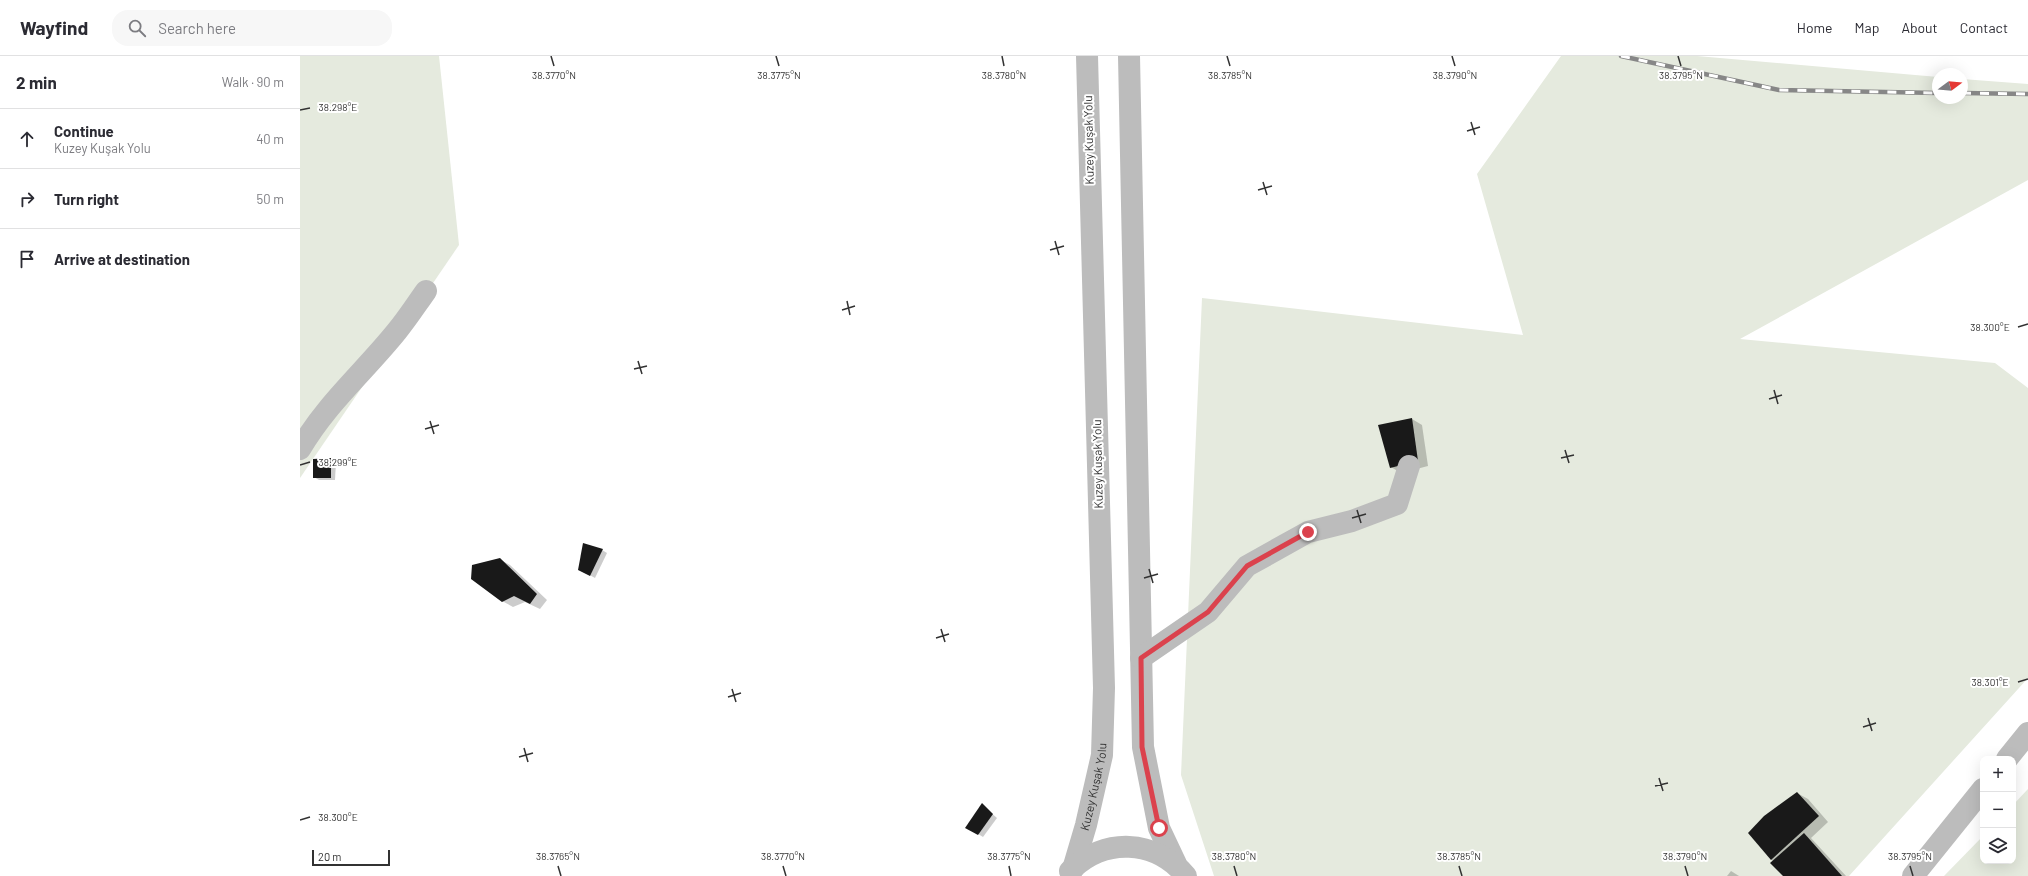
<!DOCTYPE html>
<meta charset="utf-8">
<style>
body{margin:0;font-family:Barlow,sans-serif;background:#f7f7f7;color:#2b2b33}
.controls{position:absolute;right:12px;bottom:12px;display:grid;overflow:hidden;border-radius:8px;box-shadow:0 4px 16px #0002}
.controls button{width:36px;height:36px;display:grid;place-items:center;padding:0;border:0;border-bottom:1px solid #e1e1e2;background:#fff;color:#2b2b33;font:20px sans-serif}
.compass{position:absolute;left:1632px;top:12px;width:36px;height:36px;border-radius:50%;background:#fff;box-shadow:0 4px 16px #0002;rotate:74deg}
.scale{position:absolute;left:12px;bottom:10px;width:78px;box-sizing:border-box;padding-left:4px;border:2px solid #323232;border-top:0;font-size:11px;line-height:14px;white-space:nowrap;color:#323232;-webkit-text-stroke:3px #fff;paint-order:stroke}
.stop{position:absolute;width:12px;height:12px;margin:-9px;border:3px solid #db424d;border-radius:50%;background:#fff}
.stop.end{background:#db424d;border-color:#fff;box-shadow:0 1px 4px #0008}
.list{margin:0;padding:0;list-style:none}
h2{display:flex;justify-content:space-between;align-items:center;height:52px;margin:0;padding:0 16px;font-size:17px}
h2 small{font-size:13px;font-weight:400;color:#7c7c81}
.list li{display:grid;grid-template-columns:26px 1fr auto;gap:12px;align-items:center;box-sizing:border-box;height:60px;padding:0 16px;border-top:1px solid #e1e1e2}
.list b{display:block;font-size:15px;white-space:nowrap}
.list p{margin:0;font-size:13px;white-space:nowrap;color:#7c7c81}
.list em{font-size:13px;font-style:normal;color:#7c7c81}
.icon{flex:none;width:22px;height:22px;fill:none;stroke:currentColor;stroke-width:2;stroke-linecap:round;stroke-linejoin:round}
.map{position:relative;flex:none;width:1728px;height:820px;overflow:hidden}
header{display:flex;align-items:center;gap:24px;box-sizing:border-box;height:56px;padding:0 20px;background:#fff;border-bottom:1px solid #e1e1e2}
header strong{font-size:19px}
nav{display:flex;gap:22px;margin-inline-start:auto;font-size:14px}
.search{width:280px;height:36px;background:#f7f7f7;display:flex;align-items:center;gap:10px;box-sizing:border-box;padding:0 14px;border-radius:16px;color:#7c7c81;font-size:15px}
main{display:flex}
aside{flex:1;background:#fff}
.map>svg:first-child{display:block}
.green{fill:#e5eade}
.shadow{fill:#0003}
.building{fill:#191919}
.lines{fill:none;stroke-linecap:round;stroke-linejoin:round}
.secondary{stroke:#bcbcbc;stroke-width:22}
.rail-casing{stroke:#878787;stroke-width:4.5}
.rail{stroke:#fff;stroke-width:3;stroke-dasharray:9;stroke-linecap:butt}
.route{stroke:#db424d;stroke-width:5}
.ticks{fill:none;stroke:#323232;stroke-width:1.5}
.labels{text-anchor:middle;stroke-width:4;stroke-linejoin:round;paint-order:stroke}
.street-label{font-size:12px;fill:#323232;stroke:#fff}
.ticks-label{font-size:10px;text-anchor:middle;fill:#323232;stroke:#fff;stroke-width:4;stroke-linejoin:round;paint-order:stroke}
</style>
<header>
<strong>Wayfind</strong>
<div class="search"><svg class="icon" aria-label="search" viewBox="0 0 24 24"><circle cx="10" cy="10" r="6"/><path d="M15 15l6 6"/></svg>Search here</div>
<nav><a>Home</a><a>Map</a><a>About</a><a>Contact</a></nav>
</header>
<main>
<aside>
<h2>2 min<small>Walk · 90 m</small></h2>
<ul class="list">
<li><svg class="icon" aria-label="ahead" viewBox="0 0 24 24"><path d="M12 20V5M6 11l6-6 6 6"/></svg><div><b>Continue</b><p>Kuzey Kuşak Yolu</p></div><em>40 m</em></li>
<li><svg class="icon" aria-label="right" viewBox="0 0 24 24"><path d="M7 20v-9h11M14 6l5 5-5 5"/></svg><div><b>Turn right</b></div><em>50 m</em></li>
<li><svg class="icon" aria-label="arrive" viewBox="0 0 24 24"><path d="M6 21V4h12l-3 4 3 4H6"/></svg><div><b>Arrive at destination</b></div></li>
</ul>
</aside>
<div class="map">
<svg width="1728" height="820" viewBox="0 0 1728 820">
<rect width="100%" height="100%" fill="#fff"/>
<!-- green -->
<g class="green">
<polygon points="0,0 139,0 159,189 0,422"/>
<polygon points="1261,0 1397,0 1638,21 1638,42 1662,42 1662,23 1728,28 1728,124 1440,283 1695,307 1728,332 1728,622 1549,820 914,820 881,719 902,242 1223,279 1177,118"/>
<polygon points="1728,733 1728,820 1644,820 1683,780 1683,805 1713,805 1713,749"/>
</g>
<!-- shadow -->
<g class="shadow">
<polygon points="1112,363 1122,369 1128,410 1101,417 1091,411"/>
<polygon points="31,403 36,406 35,424 19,424 14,421"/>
<polygon points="302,494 307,497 295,522 284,516"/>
<polygon points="199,503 210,509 247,544 240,553 225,546 213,551 202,545"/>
<polygon points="1497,737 1508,743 1528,766 1511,782 1546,820 1485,820 1471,803"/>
<polygon points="682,749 697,762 683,781 667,771"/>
<polygon points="1431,815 1439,820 1427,820"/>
</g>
<!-- building -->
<g class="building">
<polygon points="1112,362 1118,405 1090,412 1078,369"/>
<polygon points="31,402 31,422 13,422 13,403"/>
<polygon points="283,487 303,493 290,520 278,514"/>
<polygon points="200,502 237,538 230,548 214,540 202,546 171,523 172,509"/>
<polygon points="1497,736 1519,760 1471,804 1448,777 1464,760"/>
<polygon points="682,747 693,758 678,779 665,772"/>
<polygon points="1504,777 1542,820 1483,820 1470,807"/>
</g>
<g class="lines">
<!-- secondary -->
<g class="secondary">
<polyline points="829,0 843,691 859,772 876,808"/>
<path d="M0,393C27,347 64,316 97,275C107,263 116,249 126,235"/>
<polyline points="841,602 908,556 947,510 1008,476 1052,465 1097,448 1109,410"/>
<polyline points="1707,703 1728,677"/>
<path id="s1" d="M773,813L786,769L802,699L804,632L787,0"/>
<path d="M770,815C804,781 855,783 886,820"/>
<polyline points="1613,820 1683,733"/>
</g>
<defs>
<g id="rail">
<polyline points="1321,0 1479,34 1638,37"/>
<polyline points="1662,37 1728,38"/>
</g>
</defs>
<!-- rail casing -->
<use href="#rail" class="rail-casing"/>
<!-- rail -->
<use href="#rail" class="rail"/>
</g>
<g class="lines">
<!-- route -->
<polyline class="route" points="859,772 842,691 841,602 908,556 947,510 1008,476"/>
</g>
<!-- ticks -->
<path class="ticks" d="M251,0L254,10M476,0L479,10M702,0L704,10M927,0L930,10M1152,0L1155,10M1378,0L1381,10M0,54L10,52M1171,66L1175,79M1167,75L1180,71M963,126L967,139M958,134L972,130M755,185L759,199M750,194L764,190M547,245L550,259M542,254L555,250M1718,271L1728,268M338,305L342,318M334,313L347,310M1474,334L1478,348M1469,343L1482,339M130,365L134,378M125,373L139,369M1265,394L1269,407M1261,402L1274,399M0,409L10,406M1057,454L1061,467M1052,462L1066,458M849,513L853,527M844,522L858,518M641,573L645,586M636,582L649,578M1718,626L1728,623M432,633L436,646M428,641L441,637M1568,662L1572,675M1563,671L1576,667M224,692L228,706M219,701L233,697M1359,722L1363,735M1355,730L1368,727M0,764L10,761M258,810L261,820M483,810L486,820M709,810L711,820M934,810L937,820M1159,810L1162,820M1385,810L1388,820M1610,810L1613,820"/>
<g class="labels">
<!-- street labels -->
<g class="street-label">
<text transform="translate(789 84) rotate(-91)" y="4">Kuzey Kuşak Yolu</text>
<text transform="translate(798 408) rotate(-91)" y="4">Kuzey Kuşak Yolu</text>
<text dy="4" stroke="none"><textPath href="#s1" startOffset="85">Kuzey Kuşak Yolu</textPath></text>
</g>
</g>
<g class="ticks-label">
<text x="254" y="23">38.3770°N</text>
<text x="479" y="23">38.3775°N</text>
<text x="704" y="23">38.3780°N</text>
<text x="930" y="23">38.3785°N</text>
<text x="1155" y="23">38.3790°N</text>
<text x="1381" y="23">38.3795°N</text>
<text x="38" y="55">38.298°E</text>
<text x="1690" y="275">38.300°E</text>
<text x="38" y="410">38.299°E</text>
<text x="1690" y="630">38.301°E</text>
<text x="38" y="765">38.300°E</text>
<text x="258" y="804">38.3765°N</text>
<text x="483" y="804">38.3770°N</text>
<text x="709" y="804">38.3775°N</text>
<text x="934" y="804">38.3780°N</text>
<text x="1159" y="804">38.3785°N</text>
<text x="1385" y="804">38.3790°N</text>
<text x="1610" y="804">38.3795°N</text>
</g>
</svg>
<div class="controls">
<button>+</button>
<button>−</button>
<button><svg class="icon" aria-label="layers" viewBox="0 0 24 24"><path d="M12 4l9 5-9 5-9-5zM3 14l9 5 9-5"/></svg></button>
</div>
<svg class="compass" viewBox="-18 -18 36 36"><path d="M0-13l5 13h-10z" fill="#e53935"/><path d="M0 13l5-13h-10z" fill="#7c7c81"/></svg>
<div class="scale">20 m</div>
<div class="stop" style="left:859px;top:772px"></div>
<div class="stop end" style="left:1008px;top:476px"></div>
</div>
</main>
